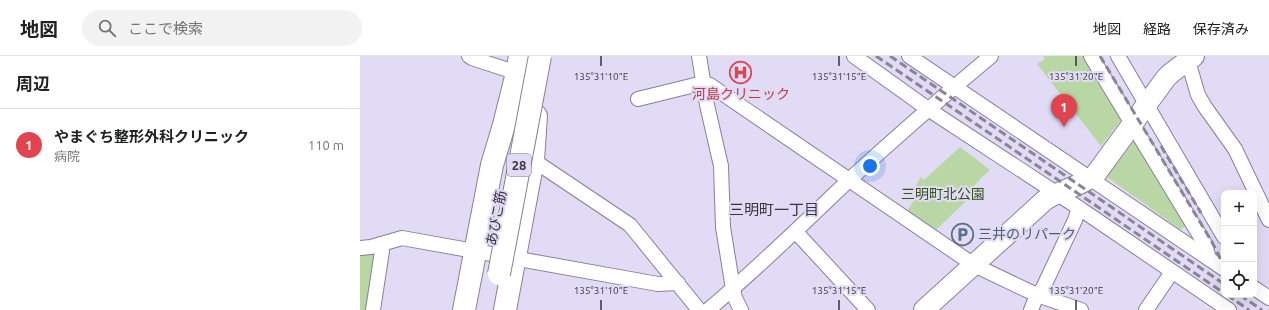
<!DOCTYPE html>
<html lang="ja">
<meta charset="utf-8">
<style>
body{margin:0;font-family:Ubuntu,"Noto Sans JP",sans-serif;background:#f2f2f2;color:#202124}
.controls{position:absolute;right:12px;bottom:12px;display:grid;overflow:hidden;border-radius:8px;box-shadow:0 4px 16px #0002}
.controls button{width:36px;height:36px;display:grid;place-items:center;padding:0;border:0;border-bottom:1px solid #e0e0e0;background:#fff;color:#202124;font:20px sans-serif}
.you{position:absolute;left:510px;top:110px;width:14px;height:14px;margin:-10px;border:3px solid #fff;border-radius:50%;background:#1a73e8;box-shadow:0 0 0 6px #1a73e833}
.badge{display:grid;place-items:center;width:26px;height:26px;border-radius:50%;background:#2563eb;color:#fff;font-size:13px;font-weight:700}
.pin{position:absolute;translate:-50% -33px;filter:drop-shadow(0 1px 2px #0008)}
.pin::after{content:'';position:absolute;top:21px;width:14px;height:12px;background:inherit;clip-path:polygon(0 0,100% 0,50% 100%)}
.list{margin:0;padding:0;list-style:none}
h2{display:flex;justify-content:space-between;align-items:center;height:52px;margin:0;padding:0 16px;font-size:17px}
h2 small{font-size:13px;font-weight:400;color:#757577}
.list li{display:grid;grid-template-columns:26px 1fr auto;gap:12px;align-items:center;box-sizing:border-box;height:72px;padding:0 16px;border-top:1px solid #e0e0e0}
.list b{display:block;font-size:15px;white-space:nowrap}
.list p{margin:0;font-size:13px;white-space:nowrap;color:#757577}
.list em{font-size:13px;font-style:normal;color:#757577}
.icon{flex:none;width:22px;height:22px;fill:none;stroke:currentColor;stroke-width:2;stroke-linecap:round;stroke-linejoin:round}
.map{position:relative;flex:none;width:909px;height:254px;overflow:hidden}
header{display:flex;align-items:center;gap:24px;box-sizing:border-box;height:56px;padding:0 20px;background:#fff;border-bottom:1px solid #e0e0e0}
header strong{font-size:19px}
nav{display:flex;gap:22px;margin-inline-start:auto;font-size:14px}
.search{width:280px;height:36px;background:#f2f2f2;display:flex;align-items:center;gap:10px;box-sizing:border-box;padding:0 14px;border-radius:22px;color:#757577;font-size:15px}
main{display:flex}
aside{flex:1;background:#fff}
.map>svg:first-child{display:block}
.green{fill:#b8d7a5}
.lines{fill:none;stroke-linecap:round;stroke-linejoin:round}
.street-casing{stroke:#868098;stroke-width:16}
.secondary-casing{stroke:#868098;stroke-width:22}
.primary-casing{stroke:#868098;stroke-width:24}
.street{stroke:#fff;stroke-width:14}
.secondary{stroke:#fff;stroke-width:20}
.primary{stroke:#fff;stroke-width:22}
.rail{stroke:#898597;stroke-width:3;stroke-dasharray:8 4;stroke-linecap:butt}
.primary-bridge-casing{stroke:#868098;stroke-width:24;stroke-linecap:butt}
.primary-bridge{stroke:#fff;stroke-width:22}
.ticks{fill:none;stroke:#37353f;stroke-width:1.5}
.labels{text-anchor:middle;stroke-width:4;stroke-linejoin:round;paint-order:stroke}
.shield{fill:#e1dbf5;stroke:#6a6776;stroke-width:1}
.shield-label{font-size:13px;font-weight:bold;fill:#37353f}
.health-label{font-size:14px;fill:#be3a42;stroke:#e1dbf5}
.park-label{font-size:14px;fill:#345418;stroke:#e1dbf5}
.street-label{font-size:14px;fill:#37353f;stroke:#e1dbf5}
.service-label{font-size:14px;fill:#4e5e75;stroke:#e1dbf5;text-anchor:start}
.neighbourhood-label{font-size:15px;fill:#37353f;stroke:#e1dbf5}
.ticks-label{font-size:10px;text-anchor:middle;fill:#37353f;stroke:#e1dbf5;stroke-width:4;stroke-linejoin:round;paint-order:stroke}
</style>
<header>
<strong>地図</strong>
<div class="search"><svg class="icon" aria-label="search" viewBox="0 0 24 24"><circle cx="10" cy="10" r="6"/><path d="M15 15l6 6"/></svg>ここで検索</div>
<nav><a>地図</a><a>経路</a><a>保存済み</a></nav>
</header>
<main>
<aside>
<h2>周辺<small></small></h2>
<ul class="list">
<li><span class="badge" style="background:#e0444e">1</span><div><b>やまぐち整形外科クリニック</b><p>病院</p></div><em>110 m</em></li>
</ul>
</aside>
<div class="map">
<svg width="909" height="254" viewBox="0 0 909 254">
<rect width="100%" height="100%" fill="#e1dbf5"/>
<!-- green -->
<g class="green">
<polygon points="683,0 726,0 763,61 741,90 677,8 685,3"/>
<polygon points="775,83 827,170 820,173 747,121"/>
<polygon points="600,91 630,114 622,121 606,139 609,142 575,175 547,156 558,137 554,133 561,121 564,124"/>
<polygon points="10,196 17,201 8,254 0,254 0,198"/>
</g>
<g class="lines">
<defs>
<g id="street">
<polyline points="109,0 112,2 157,17 164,22"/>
<polyline points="339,0 347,49 361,110 363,171 373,233 375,242 381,254"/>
<polyline points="494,0 568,53 719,152 869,254"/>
<polyline points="549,0 864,213"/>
<polyline points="731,0 845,188 849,203"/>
<polyline points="758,0 864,181"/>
<polyline points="828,0 828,5 838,39 845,51 875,93 909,164"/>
<polyline points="278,43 343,27 350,29 614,209 677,239 721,254"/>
<polyline points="173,104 270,169 339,254"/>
<polyline points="436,176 508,254"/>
<polyline points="0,192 11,191 42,182 298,228 318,227"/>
<polyline points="894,232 909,242"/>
<polyline points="13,254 22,195 21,188"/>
<path d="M348,254C397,213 443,168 489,124C535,82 583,40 631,0"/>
<polyline points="671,254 677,239 683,232 715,164 719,152"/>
<polyline points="786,254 812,216"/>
</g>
<path id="secondary" d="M564,254L685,144C701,134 721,130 735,119L806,22C814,13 825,8 834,0"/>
<g id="primary">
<polyline points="104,254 132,109 144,69 157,17 160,0"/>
<polyline points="145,254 173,104 176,60"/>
</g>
</defs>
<!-- street casing -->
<use href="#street" class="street-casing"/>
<!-- secondary casing -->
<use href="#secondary" class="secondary-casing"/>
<!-- primary casing -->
<use href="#primary" class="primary-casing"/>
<!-- street -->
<use href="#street" class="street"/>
<!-- secondary -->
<use href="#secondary" class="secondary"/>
<!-- primary -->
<use href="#primary" class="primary"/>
<!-- rail -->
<g class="rail">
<polyline points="516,0 864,237"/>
<polyline points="530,0 864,228"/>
<polyline points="740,0 852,186 864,210"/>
<polyline points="801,90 841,157"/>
<polyline points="867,239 889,254"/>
<polyline points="880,239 902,254"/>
</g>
<defs>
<polyline id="primary-bridge" points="139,218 180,0"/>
</defs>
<!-- primary-bridge casing -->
<use href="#primary-bridge" class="primary-bridge-casing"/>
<!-- primary-bridge -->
<use href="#primary-bridge" class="primary-bridge"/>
</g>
<!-- ticks -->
<path class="ticks" d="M241,0V10M479,0V10M716,0V10M241,244V254M479,244V254M716,244V254"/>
<!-- icons -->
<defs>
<symbol id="hospital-ring" viewBox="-11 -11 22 22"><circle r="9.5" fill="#e1dbf5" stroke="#e0444e" stroke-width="1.5"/><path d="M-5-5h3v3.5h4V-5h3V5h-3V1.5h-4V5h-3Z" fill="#e0444e"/></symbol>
<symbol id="parking-ring" viewBox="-11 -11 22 22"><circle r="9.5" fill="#e1dbf5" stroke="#5c6f8a" stroke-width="1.5"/><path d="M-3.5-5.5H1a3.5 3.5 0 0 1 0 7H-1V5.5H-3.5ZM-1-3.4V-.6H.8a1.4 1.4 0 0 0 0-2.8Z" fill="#5c6f8a"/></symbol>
</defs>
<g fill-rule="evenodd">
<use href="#hospital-ring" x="368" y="4" width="25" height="25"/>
<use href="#parking-ring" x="590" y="166" width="25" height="25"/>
</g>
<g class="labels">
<!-- shield labels -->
<rect class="shield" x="147" y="98" width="24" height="22" rx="3"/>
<g class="shield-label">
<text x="159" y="114">28</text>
</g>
<!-- health labels -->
<g class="health-label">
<text x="381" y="43">河島クリニック</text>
</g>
<!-- park labels -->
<g class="park-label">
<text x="583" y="143">三明町北公園</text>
</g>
<!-- street labels -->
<g class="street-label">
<text transform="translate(136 162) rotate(-79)" y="5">あびこ筋</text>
</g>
<!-- service labels -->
<g class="service-label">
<text x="618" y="183">三井のリパーク</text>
</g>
<!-- neighbourhood labels -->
<g class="neighbourhood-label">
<text x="414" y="159">三明町一丁目</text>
</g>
</g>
<g class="ticks-label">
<text x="241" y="24">135°31'10"E</text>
<text x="479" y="24">135°31'15"E</text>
<text x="716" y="24">135°31'20"E</text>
<text x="241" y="238">135°31'10"E</text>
<text x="479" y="238">135°31'15"E</text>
<text x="716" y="238">135°31'20"E</text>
</g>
</svg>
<div class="controls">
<button>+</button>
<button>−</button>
<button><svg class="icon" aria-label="locate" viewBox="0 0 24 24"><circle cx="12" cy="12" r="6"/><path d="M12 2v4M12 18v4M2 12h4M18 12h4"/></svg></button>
</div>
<div class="you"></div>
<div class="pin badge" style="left:704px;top:71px;background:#e0444e">1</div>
</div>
</main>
